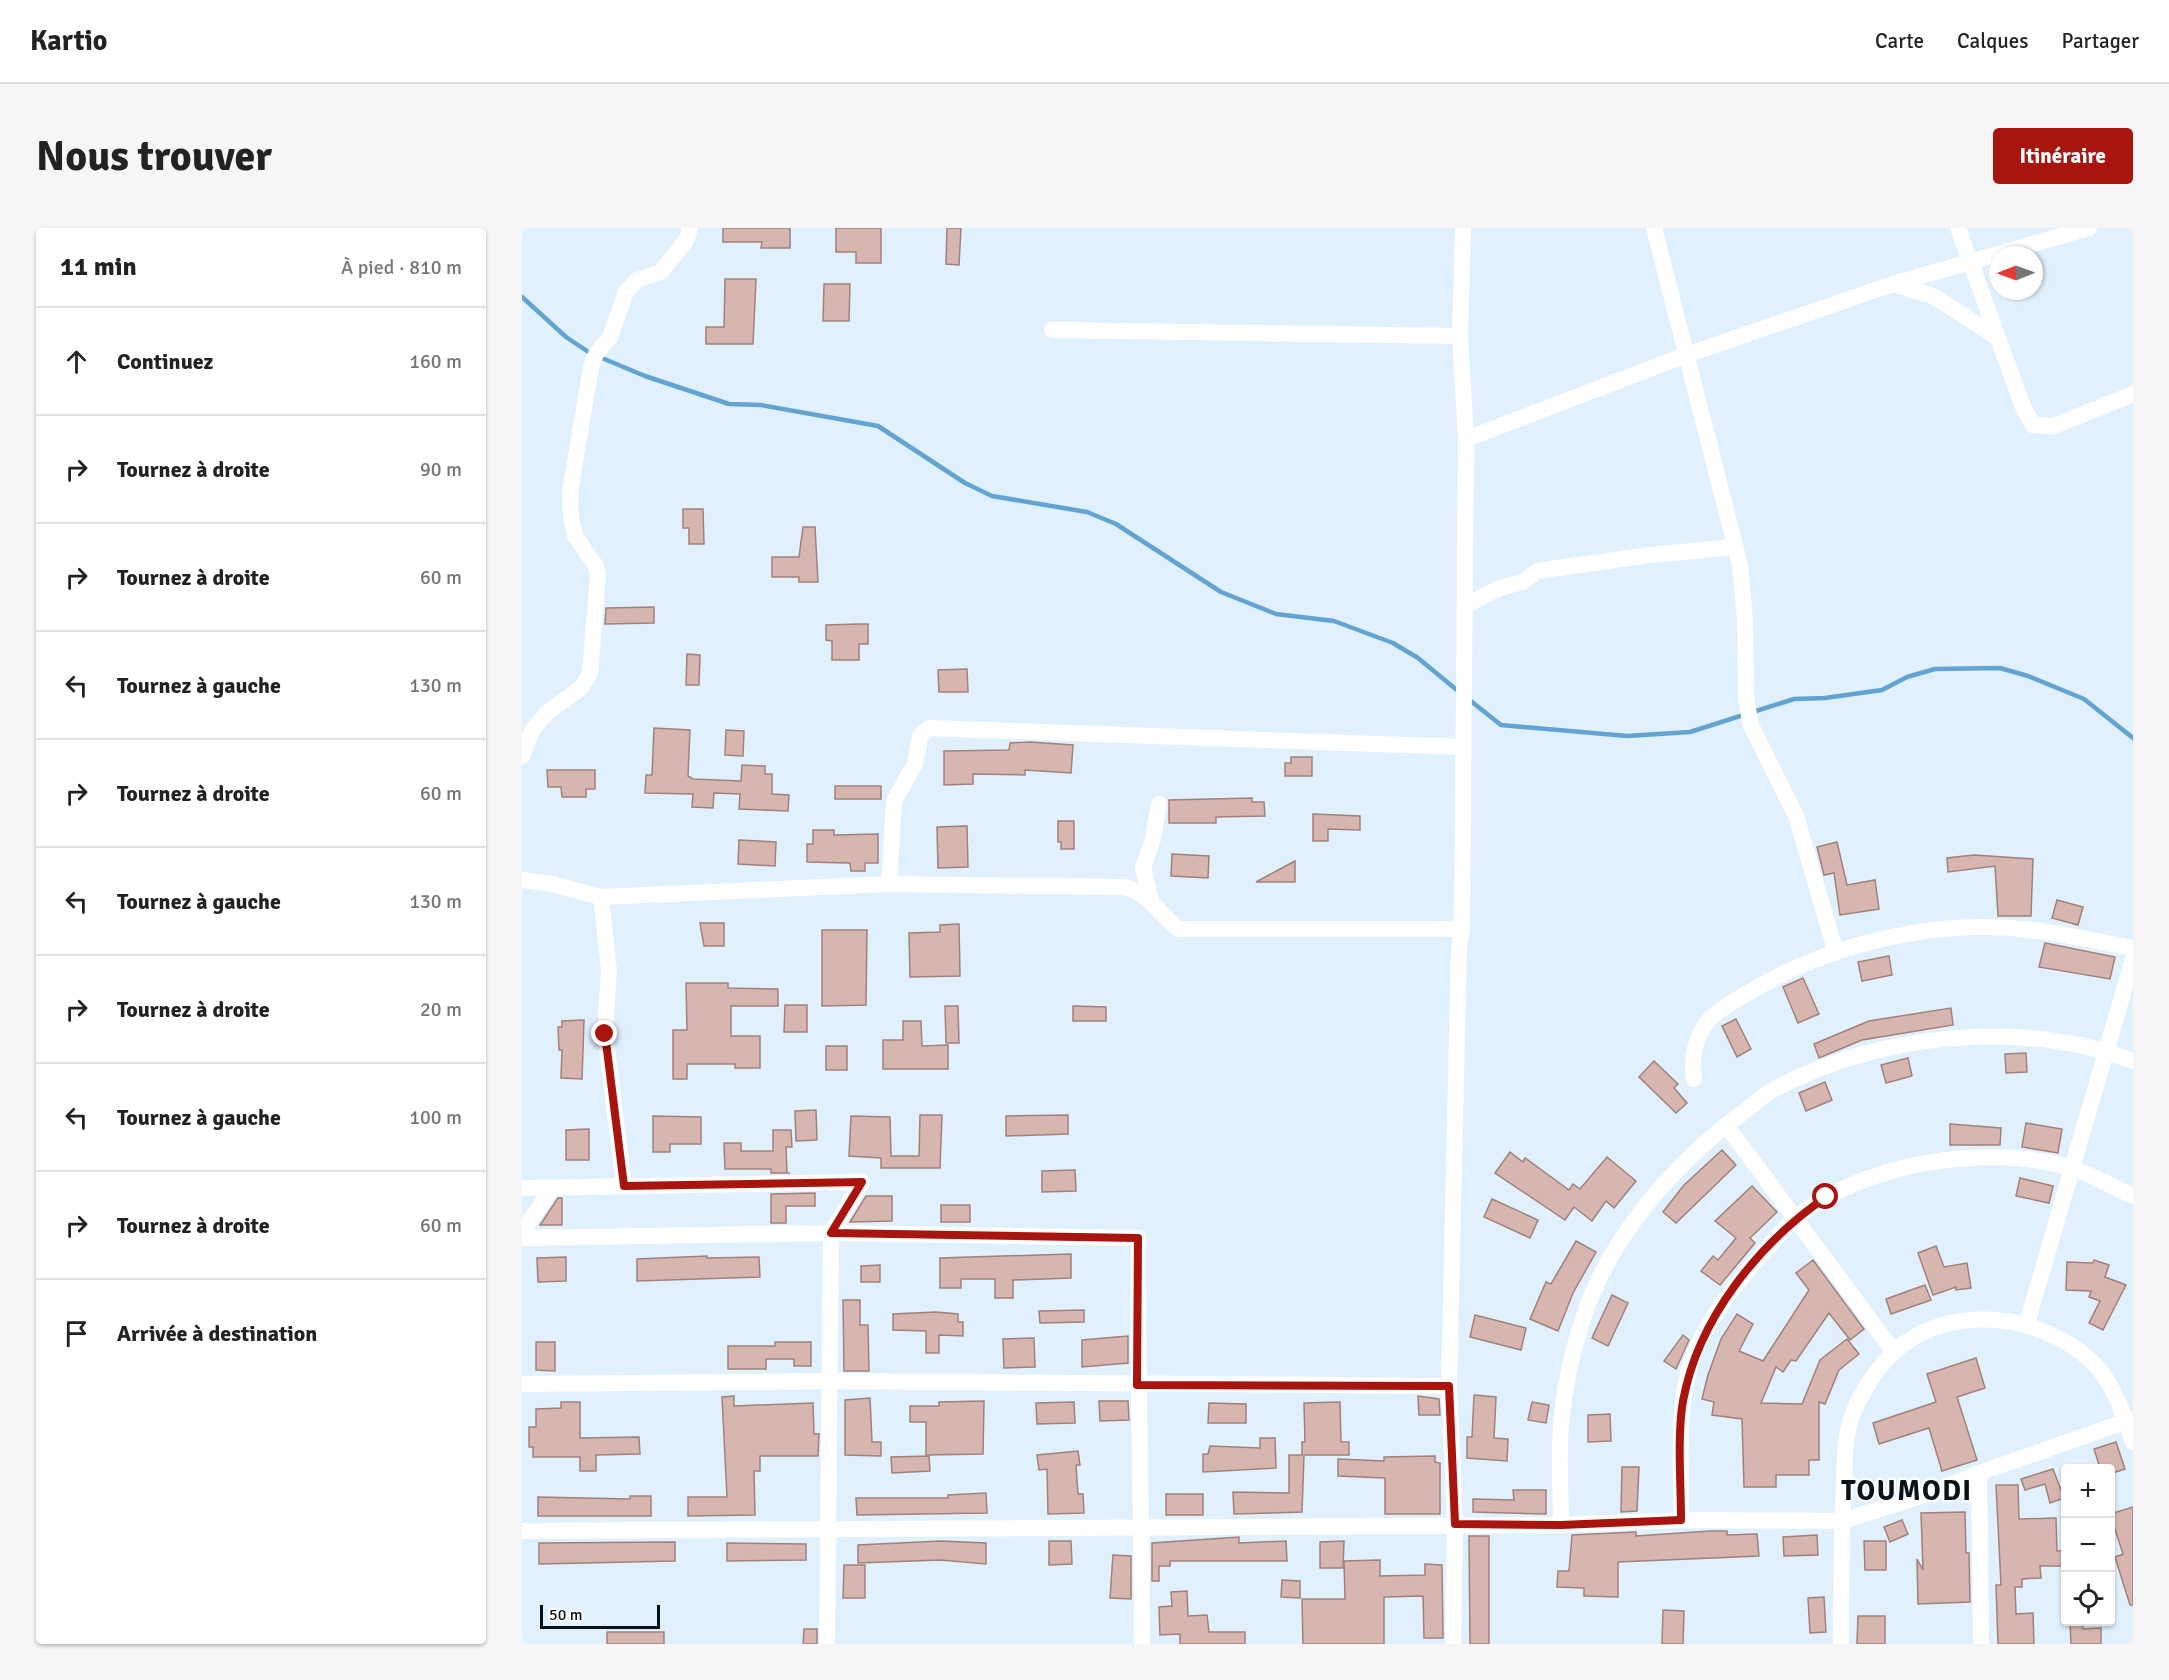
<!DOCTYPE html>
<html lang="fr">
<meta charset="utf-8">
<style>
body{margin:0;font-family:Signika,sans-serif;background:#f6f6f6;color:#222}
.controls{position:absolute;right:18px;bottom:18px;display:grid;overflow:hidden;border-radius:6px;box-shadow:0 2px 4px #0004}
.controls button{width:54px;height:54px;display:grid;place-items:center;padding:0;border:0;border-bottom:2px solid #e0e0e0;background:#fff;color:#222;font:30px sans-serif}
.compass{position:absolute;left:1467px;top:18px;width:54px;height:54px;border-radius:50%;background:#fff;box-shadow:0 2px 4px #0004;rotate:269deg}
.scale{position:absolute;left:18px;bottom:15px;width:120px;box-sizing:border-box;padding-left:6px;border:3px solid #091219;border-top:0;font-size:16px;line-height:21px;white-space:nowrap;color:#091219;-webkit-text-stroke:4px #fff;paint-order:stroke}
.stop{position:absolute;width:18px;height:18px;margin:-14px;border:4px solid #a8150e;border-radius:50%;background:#fff}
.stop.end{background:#a8150e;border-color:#fff;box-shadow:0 2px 6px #0008}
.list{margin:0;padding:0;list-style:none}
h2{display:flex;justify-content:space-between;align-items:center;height:78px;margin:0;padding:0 24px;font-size:26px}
h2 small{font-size:20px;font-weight:400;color:#767676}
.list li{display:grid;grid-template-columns:39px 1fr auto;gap:18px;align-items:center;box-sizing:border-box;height:108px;padding:0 24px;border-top:2px solid #e0e0e0}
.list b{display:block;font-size:22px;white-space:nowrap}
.list em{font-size:20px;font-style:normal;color:#767676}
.icon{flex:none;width:33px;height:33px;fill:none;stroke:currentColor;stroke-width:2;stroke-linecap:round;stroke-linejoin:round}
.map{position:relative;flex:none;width:1611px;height:1416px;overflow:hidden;border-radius:6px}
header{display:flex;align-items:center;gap:36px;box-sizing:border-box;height:84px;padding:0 30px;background:#fff;border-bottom:2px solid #e0e0e0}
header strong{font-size:28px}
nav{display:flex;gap:33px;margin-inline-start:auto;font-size:21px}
.intro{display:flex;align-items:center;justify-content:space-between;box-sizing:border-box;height:144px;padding:0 36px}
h1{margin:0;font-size:42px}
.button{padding:15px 27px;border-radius:6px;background:#a8150e;color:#fff;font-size:21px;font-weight:700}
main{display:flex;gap:36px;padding:0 36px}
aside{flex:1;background:#fff;border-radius:6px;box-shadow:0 2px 4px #0004}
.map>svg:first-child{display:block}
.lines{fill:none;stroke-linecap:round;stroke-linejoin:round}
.stream{stroke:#62a3d1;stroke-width:4.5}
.building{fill:#d8b6b0;stroke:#a1817c;stroke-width:1.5}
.minor{stroke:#fff;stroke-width:16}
.route{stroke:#a8150e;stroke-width:8}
.labels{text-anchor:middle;stroke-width:4.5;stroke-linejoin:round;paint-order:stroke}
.district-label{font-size:28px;font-weight:bold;letter-spacing:1.5px;fill:#091219;stroke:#fff}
</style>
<header>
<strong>Kartio</strong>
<nav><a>Carte</a><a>Calques</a><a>Partager</a></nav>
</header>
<div class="intro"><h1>Nous trouver</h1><a class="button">Itinéraire</a></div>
<main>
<aside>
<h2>11 min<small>À pied · 810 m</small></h2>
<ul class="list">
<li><svg class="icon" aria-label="ahead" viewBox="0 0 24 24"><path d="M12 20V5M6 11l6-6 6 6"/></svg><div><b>Continuez</b></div><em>160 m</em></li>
<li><svg class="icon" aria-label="right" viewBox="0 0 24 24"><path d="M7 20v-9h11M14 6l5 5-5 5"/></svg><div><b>Tournez à droite</b></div><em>90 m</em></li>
<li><svg class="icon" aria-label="right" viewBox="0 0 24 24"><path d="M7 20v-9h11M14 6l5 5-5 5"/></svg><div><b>Tournez à droite</b></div><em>60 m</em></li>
<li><svg class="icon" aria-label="left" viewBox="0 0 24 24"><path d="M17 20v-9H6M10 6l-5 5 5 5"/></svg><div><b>Tournez à gauche</b></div><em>130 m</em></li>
<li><svg class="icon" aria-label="right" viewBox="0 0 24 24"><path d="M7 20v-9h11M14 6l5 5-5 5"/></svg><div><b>Tournez à droite</b></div><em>60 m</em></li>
<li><svg class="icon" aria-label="left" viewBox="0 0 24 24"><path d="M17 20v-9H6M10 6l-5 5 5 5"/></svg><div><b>Tournez à gauche</b></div><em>130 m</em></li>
<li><svg class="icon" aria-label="right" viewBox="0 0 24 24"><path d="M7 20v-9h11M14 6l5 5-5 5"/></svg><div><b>Tournez à droite</b></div><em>20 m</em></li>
<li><svg class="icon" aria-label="left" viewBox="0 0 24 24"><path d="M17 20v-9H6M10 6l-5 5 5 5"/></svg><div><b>Tournez à gauche</b></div><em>100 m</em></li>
<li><svg class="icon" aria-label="right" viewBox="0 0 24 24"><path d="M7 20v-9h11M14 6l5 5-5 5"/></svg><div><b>Tournez à droite</b></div><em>60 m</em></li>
<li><svg class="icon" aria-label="arrive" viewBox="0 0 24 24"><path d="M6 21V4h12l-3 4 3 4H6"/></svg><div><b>Arrivée à destination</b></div></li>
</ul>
</aside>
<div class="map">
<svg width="1611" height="1416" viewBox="0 0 1611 1416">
<rect width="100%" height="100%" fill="#e0f0fc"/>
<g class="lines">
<!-- stream -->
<g class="stream">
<polyline points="0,69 44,109 68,125 123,148 207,176 239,177 356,198 443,255 470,268 565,284 594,296 699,364 754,386 812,393 871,415 896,430 936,463"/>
<polyline points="945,470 979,497 1105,508 1168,504 1272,471 1303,470 1360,462 1385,449 1413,441 1478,440 1506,448 1562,471 1611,510"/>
</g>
</g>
<!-- building -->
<g class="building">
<polygon points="201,0 268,0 268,20 239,20 240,14 201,14"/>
<polygon points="314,0 359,0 359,35 334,35 334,24 314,24"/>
<polygon points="425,0 439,0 437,37 424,36"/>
<polygon points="203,51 234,51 231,116 184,116 184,99 202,99"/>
<polygon points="302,56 328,56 327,93 301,93"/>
<polygon points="161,281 181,281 182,316 167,316 167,300 161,300"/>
<polygon points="281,299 293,299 296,354 277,354 277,349 250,349 250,329 277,329"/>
<polygon points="132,379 132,395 83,396 84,380"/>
<polygon points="337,396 346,396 346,416 337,416 337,432 310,432 310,413 304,412 304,397"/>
<polygon points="165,426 178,427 177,457 164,457"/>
<polygon points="445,441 446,464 417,464 416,442"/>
<polygon points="132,500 168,502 166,548 171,551 219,553 220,537 243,538 243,546 250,546 250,566 267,567 266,583 217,581 218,566 192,565 191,580 170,579 171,566 123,565 124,547 130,547"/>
<polygon points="204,502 222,503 221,528 203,527"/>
<polygon points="508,514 551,517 549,545 503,542 503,547 451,546 451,556 422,557 422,523 487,522 488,515"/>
<polygon points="769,529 790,529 790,548 763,548 763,535 769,535"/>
<polygon points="25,542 73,542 73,561 64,561 64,569 40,569 39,559 26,559"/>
<rect x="313" y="558" width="46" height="13"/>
<polygon points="730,570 730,574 742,574 743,588 694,589 694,595 647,595 647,572"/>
<polygon points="791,586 838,588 838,602 806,601 806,613 791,613"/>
<polygon points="536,593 552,593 552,621 539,621 539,614 536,614"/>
<polygon points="445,598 446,639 416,640 415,599"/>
<polygon points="291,602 312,602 312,607 356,606 356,635 343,635 343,643 329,643 328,635 285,634 285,616 291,616"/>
<polygon points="217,612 254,614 253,638 216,636"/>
<polygon points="1315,614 1325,657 1353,652 1357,681 1318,687 1312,645 1302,647 1295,619"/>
<polygon points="650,626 687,628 686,650 649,648"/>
<polygon points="1452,627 1511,631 1509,688 1476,688 1473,638 1426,644 1425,630"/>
<polygon points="773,633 773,654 734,654 758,641"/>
<polygon points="1535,672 1561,679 1556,697 1530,690"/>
<polygon points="178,695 202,695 202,718 182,718"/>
<polygon points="437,696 438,748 388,749 387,705 418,704 418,697"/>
<polygon points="300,702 345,702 344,777 300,778"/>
<polygon points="1523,715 1593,729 1588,751 1517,739"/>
<polygon points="1367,728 1370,747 1340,753 1336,734"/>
<polygon points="1281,750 1297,786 1276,795 1261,759"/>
<polygon points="164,755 206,755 206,760 256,761 256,778 209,778 209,808 238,808 238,840 213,840 213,836 165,836 165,851 151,851 151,802 165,802"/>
<polygon points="263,777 285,777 285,804 262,804"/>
<polygon points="423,778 436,778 437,815 424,815"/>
<polygon points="551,778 584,779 584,793 551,793"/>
<polygon points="1429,780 1431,797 1340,812 1297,830 1292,816 1347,793"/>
<polygon points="1214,791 1229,821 1215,829 1200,798"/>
<polygon points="62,792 60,851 39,850 40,822 37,822 36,799 40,799 40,793"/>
<polygon points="381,793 399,793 400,818 426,817 426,841 361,841 361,812 381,812"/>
<rect x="304" y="818" width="21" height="24"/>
<polygon points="1504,825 1505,844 1484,845 1483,826"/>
<polygon points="1386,830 1390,848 1364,855 1359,837"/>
<polygon points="1132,833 1156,856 1152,860 1165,875 1154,885 1117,849"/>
<polygon points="1303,854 1310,872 1284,883 1277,865"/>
<polygon points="294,882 295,912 274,913 273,883"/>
<polygon points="398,887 420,887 418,940 359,940 359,930 327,928 329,888 368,889 369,928 397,928"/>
<polygon points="546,887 546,906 484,908 484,888"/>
<polygon points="131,888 179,889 179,916 148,916 148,924 131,924"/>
<polygon points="1504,895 1540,901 1536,925 1500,919"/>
<polygon points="1428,896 1479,900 1478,917 1428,917"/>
<polygon points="67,901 67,932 44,932 44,902"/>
<polygon points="251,902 269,902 270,919 264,919 265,945 268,945 249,945 249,941 203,941 202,915 219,915 219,923 251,923"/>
<polygon points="1200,922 1214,937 1154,995 1141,984 1162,957"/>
<polygon points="988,924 1001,934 1003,930 1047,962 1051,956 1058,961 1085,929 1114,953 1092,980 1084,973 1070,993 1052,979 1043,992 973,945"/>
<polygon points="553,942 554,963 520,964 520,943"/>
<polygon points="1498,950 1531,958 1527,975 1494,968"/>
<polygon points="1230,958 1255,984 1228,1010 1233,1015 1198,1057 1179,1043 1191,1028 1196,1032 1214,1010 1193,993"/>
<polygon points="293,965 293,978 264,978 264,995 249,995 249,966"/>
<polygon points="344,968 370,968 370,993 328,994"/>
<polygon points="36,970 40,970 40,997 18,997"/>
<polygon points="970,971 1016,992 1008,1010 962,989"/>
<rect x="419" y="977" width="29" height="17"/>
<polygon points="1054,1013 1074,1024 1051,1065 1036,1103 1008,1091 1024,1054 1029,1056"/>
<polygon points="1414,1018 1422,1039 1445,1035 1449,1060 1434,1062 1434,1059 1411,1067 1396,1025"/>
<polygon points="549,1026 549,1050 491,1052 491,1070 473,1070 473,1051 439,1051 439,1060 418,1060 418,1030"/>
<polygon points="185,1028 185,1030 237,1029 238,1049 115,1053 115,1031"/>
<polygon points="44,1029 44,1053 16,1054 15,1030"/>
<polygon points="1291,1032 1342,1101 1328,1112 1307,1085 1274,1133 1269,1132 1261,1144 1254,1139 1239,1175 1280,1176 1298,1132 1325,1111 1337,1126 1317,1142 1303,1176 1297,1174 1297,1232 1287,1232 1287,1247 1254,1247 1254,1259 1222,1259 1220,1191 1190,1187 1192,1174 1180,1171 1186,1147 1199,1111 1215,1086 1231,1096 1217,1123 1241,1133 1287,1062 1274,1045"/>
<polygon points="1572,1032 1587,1037 1583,1049 1604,1057 1581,1102 1567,1095 1578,1073 1567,1069 1569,1063 1544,1062 1545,1034 1571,1035"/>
<polygon points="358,1037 358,1054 339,1054 339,1038"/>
<polygon points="1403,1057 1409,1072 1369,1086 1364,1071"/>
<polygon points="1090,1067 1106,1075 1086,1118 1070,1110"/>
<polygon points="321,1072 338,1072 338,1097 346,1097 347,1143 322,1143"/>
<polygon points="562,1082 562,1094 518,1095 517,1083"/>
<polygon points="414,1084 436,1086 436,1094 441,1094 441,1108 417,1107 417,1125 404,1125 404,1103 371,1102 371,1086"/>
<polygon points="953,1087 1004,1100 999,1122 948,1109"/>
<polygon points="1161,1107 1167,1112 1154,1141 1142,1133"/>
<polygon points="606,1108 606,1135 560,1139 560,1112"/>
<polygon points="512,1110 513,1139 482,1140 481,1111"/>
<polygon points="14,1114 33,1114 33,1143 14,1142"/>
<polygon points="253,1114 289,1114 289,1138 272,1138 272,1131 244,1131 244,1141 206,1141 206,1118 253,1118"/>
<polygon points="1454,1130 1463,1160 1435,1169 1455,1232 1420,1243 1407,1200 1357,1216 1351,1195 1414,1174 1405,1146"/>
<polygon points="952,1167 974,1169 972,1210 986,1211 985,1233 945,1230 945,1209 950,1209"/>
<polygon points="212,1168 212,1178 291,1175 292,1206 297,1206 296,1228 238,1228 238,1243 232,1243 233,1287 166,1288 166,1269 205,1269 200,1169"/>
<polygon points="896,1168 917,1171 918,1187 897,1187"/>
<polygon points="348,1170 350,1214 359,1214 359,1228 323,1227 323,1172"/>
<polygon points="462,1173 461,1226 404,1227 404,1194 388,1194 388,1178 417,1178 417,1174"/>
<polygon points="577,1173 606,1173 607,1192 578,1193"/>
<polygon points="39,1174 58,1174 58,1210 117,1209 118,1226 74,1227 74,1243 58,1243 58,1229 11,1229 11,1219 7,1219 7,1199 14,1199 14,1181 39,1180"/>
<polygon points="552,1174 553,1195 515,1196 514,1175"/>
<polygon points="818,1174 819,1214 827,1214 827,1227 782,1227 780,1284 712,1286 711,1264 767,1265 767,1227 780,1227 780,1214 783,1214 782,1175"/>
<polygon points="1010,1174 1027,1177 1024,1195 1006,1192"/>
<polygon points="687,1175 724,1176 724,1195 686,1195"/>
<polygon points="1088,1186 1089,1213 1066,1214 1066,1187"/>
<polygon points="738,1210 753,1210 754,1240 681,1244 681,1226 686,1226 688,1218 738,1220"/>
<polygon points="1594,1214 1603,1241 1588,1246 1588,1240 1578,1240 1572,1221"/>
<polygon points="556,1223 558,1237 554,1237 556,1266 561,1266 562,1285 526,1286 525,1241 517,1242 515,1227"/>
<polygon points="407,1228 408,1243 370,1245 369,1229"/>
<polygon points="913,1228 913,1234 918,1235 918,1286 863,1286 863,1250 816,1248 816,1231 862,1233 862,1229"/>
<polygon points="1100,1239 1117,1239 1115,1283 1099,1284"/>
<polygon points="1531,1241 1542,1270 1528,1275 1523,1256 1503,1262 1499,1251"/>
<polygon points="1474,1257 1496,1257 1497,1291 1534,1290 1535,1323 1544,1322 1544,1338 1518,1338 1519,1350 1500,1351 1500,1359 1493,1359 1494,1386 1511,1385 1512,1416 1476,1416 1474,1357 1479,1357"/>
<polygon points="991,1262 1024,1262 1024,1286 951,1284 951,1271 992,1272"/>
<polygon points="464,1265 465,1285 335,1287 334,1270 426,1270 426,1267"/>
<rect x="644" y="1266" width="37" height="21"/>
<polygon points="108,1268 129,1268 129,1288 16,1288 16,1269 108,1271"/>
<polygon points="1611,1279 1611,1377 1608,1377 1593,1329 1601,1326 1588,1286"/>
<polygon points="1443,1284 1444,1325 1447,1325 1448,1374 1396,1376 1395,1331 1401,1342 1399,1285"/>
<polygon points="1380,1292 1386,1306 1368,1314 1362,1299"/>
<polygon points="1188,1303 1205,1303 1205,1307 1235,1306 1237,1328 1096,1334 1096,1369 1062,1368 1062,1360 1035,1359 1036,1343 1047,1343 1050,1307 1114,1304 1114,1308"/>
<polygon points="1295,1307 1296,1327 1262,1328 1261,1309"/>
<polygon points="947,1308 967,1308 967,1416 948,1416"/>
<polygon points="717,1309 717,1315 764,1313 765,1333 648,1333 648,1338 637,1338 637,1353 630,1353 630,1315"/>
<polygon points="419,1313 464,1315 464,1336 418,1332 336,1335 336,1317"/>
<polygon points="527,1313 549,1313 550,1336 527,1337"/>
<polygon points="822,1313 821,1340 798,1340 798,1314"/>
<polygon points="1342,1313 1364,1313 1364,1342 1343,1342"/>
<polygon points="153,1314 153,1333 17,1336 17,1315"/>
<polygon points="205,1315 284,1316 284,1332 205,1333"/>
<polygon points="591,1327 609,1328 609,1371 588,1370"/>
<polygon points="858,1332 858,1348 903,1347 903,1336 920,1337 921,1410 902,1410 901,1368 862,1369 862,1416 781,1416 780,1371 823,1371 822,1333"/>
<polygon points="322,1337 343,1337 343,1370 321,1370"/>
<polygon points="760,1352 778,1353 778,1370 759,1369"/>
<polygon points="665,1363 666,1388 685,1387 687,1404 723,1404 723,1416 658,1416 658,1406 638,1407 637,1379 650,1378 649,1364"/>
<polygon points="1302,1369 1304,1404 1288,1405 1286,1370"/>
<polygon points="1141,1382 1162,1383 1161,1416 1140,1416"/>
<polygon points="1336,1388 1363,1388 1363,1416 1335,1416"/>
<polygon points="1548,1394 1560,1394 1561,1401 1579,1400 1579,1416 1549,1416"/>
<polygon points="282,1401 295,1401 295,1416 281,1416"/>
<rect x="85" y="1404" width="57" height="12"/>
</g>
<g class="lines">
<!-- minor -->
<g class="minor">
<polyline points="1132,0 1218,337 1223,391 1224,467 1228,495 1274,588 1314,725"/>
<polyline points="1436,0 1501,179 1511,197 1532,198 1611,166"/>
<polyline points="1372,56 1413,69 1476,110"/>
<polyline points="530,102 938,108"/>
<polyline points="944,211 1164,127 1371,56 1567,0"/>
<polyline points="943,378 977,360 1001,354 1015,343 1128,327 1213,319"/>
<polyline points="0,528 11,501 27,483 59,460 68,445 76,347 74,338 53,308 49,289 48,264 69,139 74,126 88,109 104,64 115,52 139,44 165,11 168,0"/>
<path d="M0,652L30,656L79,669L367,656L603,659C628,667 637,685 656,701H940"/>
<polyline points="367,656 372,573 393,536 398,508 407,500 941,519"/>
<polyline points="79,669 87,742 83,805 102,958"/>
<polyline points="629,672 621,640 631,611 637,576"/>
<path d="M1172,851C1169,830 1173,808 1188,791C1197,781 1209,775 1221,768C1289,725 1374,701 1454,699C1508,698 1559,710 1611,720"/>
<polyline points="1204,897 1372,1124"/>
<polyline points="0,960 340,954"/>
<polyline points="0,1005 30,960"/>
<path d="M0,1010L309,1005L616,1010C615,1145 620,1281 620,1416"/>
<polyline points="1505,1095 1611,731"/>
<polyline points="0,1156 307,1153 927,1158"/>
<polyline points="1457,1245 1459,1416"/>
<path d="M1159,1292C1160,1241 1154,1187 1168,1138C1179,1101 1210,1059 1236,1031C1249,1017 1261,1000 1276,988C1346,934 1465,915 1549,940C1570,947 1591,959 1611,968"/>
<path d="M1039,1297C1039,1264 1036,1230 1039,1197C1042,1163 1050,1123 1061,1091C1087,1009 1152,936 1219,886C1229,878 1240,868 1251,862C1353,806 1502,790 1611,833"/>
<polyline points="0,1303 1039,1297 1159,1292 1320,1293 1409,1265 1457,1245 1611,1191"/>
<polyline points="305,1416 309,1005 340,954"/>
<polyline points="931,1416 933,1295 927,1158 937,720 940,701 944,211 938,108 941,0"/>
<path d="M1319,1416C1319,1363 1319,1310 1322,1257C1323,1233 1322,1208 1331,1185C1343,1157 1362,1128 1389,1111C1447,1075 1531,1091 1576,1140C1591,1157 1604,1192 1611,1214"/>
</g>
</g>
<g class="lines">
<!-- route -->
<path class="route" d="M83,806L102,958L340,954L309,1005L616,1010L615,1157L927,1158L933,1296L1039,1297L1159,1292C1159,1257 1155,1206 1161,1173C1176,1091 1236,1016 1304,969"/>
</g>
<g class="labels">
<!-- district labels -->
<g class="district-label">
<text x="1385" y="1272">TOUMODI</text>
</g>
</g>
</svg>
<div class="controls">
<button>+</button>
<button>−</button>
<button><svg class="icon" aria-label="locate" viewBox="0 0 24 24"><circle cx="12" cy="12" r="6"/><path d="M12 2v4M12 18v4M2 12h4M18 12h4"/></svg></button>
</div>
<svg class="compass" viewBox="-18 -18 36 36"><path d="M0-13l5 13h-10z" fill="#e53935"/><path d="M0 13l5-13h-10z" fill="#767676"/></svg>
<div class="scale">50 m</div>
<div class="stop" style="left:1304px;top:969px"></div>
<div class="stop end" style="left:83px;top:806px"></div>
</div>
</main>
